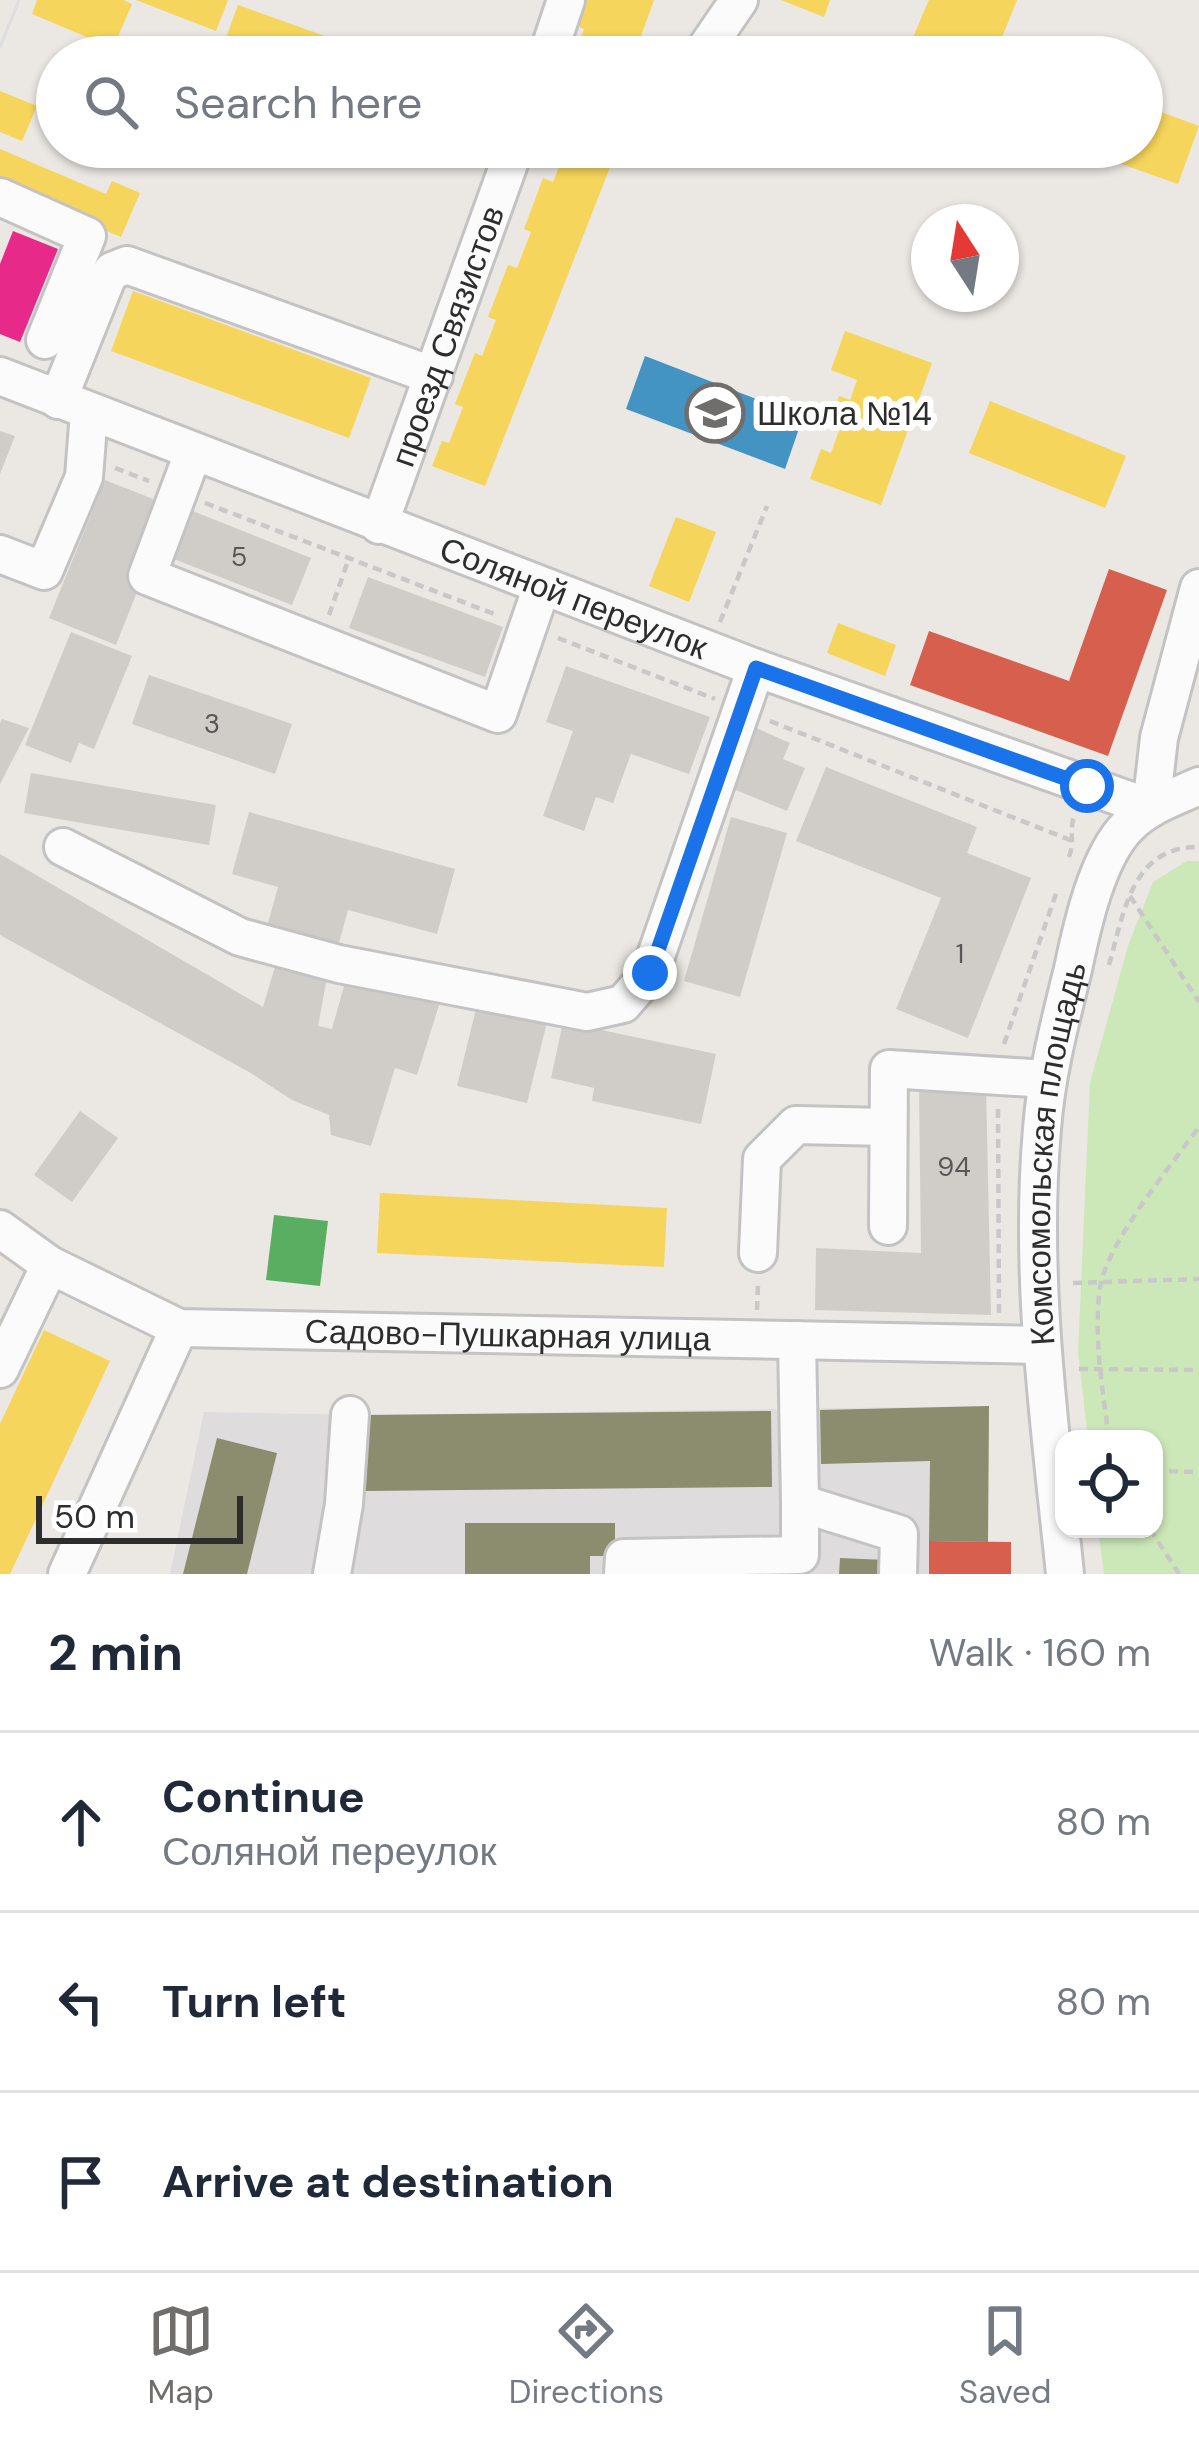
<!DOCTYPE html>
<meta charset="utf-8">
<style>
body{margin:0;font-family:"DM Sans",sans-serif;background:#f2f2f3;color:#1f2937}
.controls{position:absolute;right:36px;bottom:36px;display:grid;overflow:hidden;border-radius:24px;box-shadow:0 3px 9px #0004}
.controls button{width:108px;height:108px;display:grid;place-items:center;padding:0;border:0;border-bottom:3px solid #e0e1e3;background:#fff;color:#1f2937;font:60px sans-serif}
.compass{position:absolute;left:911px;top:204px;width:108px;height:108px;border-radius:50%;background:#fff;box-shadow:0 3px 9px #0004;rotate:348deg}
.scale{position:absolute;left:36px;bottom:30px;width:207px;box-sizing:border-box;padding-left:12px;border:6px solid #2d2d2d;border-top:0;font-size:33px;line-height:42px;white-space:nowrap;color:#2d2d2d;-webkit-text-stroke:9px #fff;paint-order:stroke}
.stop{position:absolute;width:36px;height:36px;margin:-27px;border:9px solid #1a73e8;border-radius:50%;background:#fff}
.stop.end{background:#1a73e8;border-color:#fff;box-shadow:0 3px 12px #0008}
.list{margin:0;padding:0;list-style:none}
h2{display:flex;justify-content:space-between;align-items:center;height:156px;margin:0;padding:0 48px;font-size:51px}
h2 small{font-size:39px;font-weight:400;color:#747a83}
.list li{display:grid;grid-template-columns:78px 1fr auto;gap:36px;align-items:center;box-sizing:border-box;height:180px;padding:0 48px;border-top:3px solid #e0e1e3}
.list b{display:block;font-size:45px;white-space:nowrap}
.list p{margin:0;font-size:39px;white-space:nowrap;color:#747a83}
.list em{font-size:39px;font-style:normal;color:#747a83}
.icon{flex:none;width:66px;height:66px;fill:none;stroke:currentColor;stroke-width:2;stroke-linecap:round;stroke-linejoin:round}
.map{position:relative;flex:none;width:1199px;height:1574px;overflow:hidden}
.search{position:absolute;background:#fff;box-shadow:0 3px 9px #0004;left:36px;right:36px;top:36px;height:132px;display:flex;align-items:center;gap:30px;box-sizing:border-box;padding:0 42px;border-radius:66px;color:#747a83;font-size:45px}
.sheet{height:696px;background:#fff}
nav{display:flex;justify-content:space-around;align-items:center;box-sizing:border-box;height:168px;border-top:3px solid #e0e1e3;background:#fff;font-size:33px;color:#747a83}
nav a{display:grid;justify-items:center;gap:6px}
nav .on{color:#706e6c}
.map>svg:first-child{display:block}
.industrial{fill:#dfdcde}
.green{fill:#cce8b9}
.homes{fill:#f6d55c}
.shops{fill:#d6604d}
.schools{fill:#4393c3}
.health{fill:#e7298a}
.public{fill:#5aae61}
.industry{fill:#8c8c6e}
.building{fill:#d0cdc9}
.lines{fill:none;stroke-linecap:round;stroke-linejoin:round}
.minor-casing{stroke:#c4c3c3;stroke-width:42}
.path{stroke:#c8c8c8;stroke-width:4.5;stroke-dasharray:9 6;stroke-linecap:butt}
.minor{stroke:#fcfbfb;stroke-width:36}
.tram{stroke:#dedee0;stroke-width:3}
.route{stroke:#1a73e8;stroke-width:15}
.labels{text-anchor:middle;stroke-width:12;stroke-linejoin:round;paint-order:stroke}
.number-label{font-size:27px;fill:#585756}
.street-label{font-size:33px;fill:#2d2d2d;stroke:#fff}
.poi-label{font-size:33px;fill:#2d2d2d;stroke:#fff;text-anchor:start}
</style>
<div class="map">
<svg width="1199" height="1574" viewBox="0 0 1199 1574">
<rect width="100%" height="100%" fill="#ebe7e2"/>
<!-- industrial -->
<polygon class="industrial" points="989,1406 988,1541 1011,1574 170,1574 204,1412 365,1415"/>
<!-- green -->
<polygon class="green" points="1187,861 1199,861 1199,1574 1104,1574 1098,1529 1154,1529 1154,1439 1088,1439 1078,1352 1090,1083 1128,946 1153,882"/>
<!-- homes -->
<g class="homes">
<polygon points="37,0 123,0 132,4 113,48 32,14"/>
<polygon points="136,0 228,0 216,31"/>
<polygon points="587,0 654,0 637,47 631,46 627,56 580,40 584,29 577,26"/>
<polygon points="781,0 830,0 824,17"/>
<polygon points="929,0 1017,0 994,57 947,57 911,42"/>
<polygon points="238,5 381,56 380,57 219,57"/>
<polygon points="138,41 175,57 131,57"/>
<polygon points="0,91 37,106 22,141 0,132"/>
<polygon points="1142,105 1199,126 1178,184 1076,148 1142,147"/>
<polygon points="567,147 618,147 485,486 432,466 442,441 449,443 463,407 455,404 475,353 482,356 496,320 488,317 508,265 517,268 531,232 524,229 543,178 553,182"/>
<polygon points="0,149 106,194 112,181 140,193 121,237 0,186"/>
<polygon points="133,291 371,378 349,438 111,351"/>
<polygon points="845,331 932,363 881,505 810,479 821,449 831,453 840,428 829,424 839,396 850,400 857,380 831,370"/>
<polygon points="990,401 1126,456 1105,508 969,453"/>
<polygon points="676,517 716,532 689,602 649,586"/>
<polygon points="838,623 896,645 885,676 827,653"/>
<polygon points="380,1193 667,1208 664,1267 377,1253"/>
<polygon points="44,1330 110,1361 10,1574 0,1574 0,1424"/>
</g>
<!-- shops -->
<g class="shops">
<polygon points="1109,569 1167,590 1108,756 910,685 929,631 1069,681"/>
<polygon points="929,1541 1011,1542 1011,1574 929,1574"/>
</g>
<!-- schools -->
<polygon class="schools" points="645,356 803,417 785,469 626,409"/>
<!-- health -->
<polygon class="health" points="13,231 58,249 20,342 0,334 0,264"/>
<!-- public -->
<polygon class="public" points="274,1215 328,1221 320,1286 266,1280"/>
<!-- industry -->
<g class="industry">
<polygon points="989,1406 988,1542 929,1541 930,1461 821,1464 820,1410"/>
<polygon points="771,1411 772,1487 366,1491 365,1415"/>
<polygon points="217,1438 277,1453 247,1574 183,1574"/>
<polygon points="465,1523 615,1523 615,1556 590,1556 590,1574 465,1574"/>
<polygon points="840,1558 886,1560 885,1574 839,1574"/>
</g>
<!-- building -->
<g class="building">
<polygon points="0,431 15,436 0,474"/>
<polygon points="105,480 171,506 116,645 49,618"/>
<polygon points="185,508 311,558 292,605 166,556"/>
<polygon points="368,577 503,627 485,677 349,628"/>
<polygon points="71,632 132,656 94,749 79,743 71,763 25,745"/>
<polygon points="566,666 710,717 689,774 631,754 613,803 596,797 584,831 543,816 573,731 546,722"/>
<polygon points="149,675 292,724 275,774 132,724"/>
<polygon points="2,719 29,728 0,784 0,723"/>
<polygon points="756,728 790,743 783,759 805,768 787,811 731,788"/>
<polygon points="826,767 977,827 967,853 1031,878 968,1038 896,1009 941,898 796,841"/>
<polygon points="31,773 216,805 209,845 24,813"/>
<polygon points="249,812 455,869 437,934 348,910 337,950 266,930 278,887 232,874"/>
<polygon points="731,817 787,833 740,997 684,981"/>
<polygon points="0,854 263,1007 278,956 329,967 318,1026 332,1029 349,968 441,999 417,1075 395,1068 371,1146 331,1135 329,1115 292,1100 249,1072 0,935"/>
<polygon points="477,1005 547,1022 527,1103 457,1086"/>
<polygon points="563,1022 716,1054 701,1124 592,1101 594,1088 551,1078"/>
<polygon points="919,1087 986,1087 991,1315 815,1310 816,1248 921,1253"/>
<polygon points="80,1111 118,1138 72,1202 34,1175"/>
</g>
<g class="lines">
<defs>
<g id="minor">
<polyline points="547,57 566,0"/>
<polyline points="700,57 739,0"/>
<polyline points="0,197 87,236 45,340"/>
<path id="s1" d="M0,376L756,668L1151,808"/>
<polyline points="58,400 107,278 112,271 127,265 434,376"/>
<polyline points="193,453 147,576 498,714 542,586"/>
<path id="s2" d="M379,525L515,147"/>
<polyline points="0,554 44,571 84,477 89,412"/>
<polyline points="1151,808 1159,738 1199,588"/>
<polyline points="63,847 240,937 339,964 587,1012 623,1004 650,973 756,668"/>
<polyline points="888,1226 889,1069 1047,1079"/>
<path id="s3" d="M0,1229L50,1265L179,1328L1042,1345"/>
<polyline points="758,1253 762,1159 796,1125 888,1127"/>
<polyline points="797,1340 800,1503 899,1534 898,1574"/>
<polyline points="0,1369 50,1265"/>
<polyline points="67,1574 179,1328"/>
<polyline points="332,1574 344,1504 350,1415"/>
<polyline points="623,1574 624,1558 800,1555 800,1503"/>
<path id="s4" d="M1065,1574C1050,1427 1029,1278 1042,1129C1046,1075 1060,1022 1073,969C1082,926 1097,857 1128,826C1147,806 1175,797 1199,786"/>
</g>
</defs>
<!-- minor casing -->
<use href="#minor" class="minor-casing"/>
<!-- path -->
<g class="path">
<polyline points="115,468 149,481"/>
<polyline points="205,503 497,615"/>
<polyline points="329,615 349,558"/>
<polyline points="720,622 767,506"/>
<polyline points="558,638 715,699"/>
<polyline points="770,721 1075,842"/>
<path d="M1069,857C1075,841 1069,830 1074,817"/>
<polyline points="1130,896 1199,1002"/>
<path d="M1109,965C1124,912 1132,846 1199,847"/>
<polyline points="1004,1044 1057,891"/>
<polyline points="998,1109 999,1314"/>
<polyline points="1073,1283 1199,1279"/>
<polyline points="757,1310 758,1285"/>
<polyline points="1079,1369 1199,1370"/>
<path d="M1109,1439C1103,1391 1093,1337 1100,1288C1106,1244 1172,1164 1199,1127"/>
<polyline points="1154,1471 1199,1472"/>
<polyline points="1150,1529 1179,1574"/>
</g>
<!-- minor -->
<use href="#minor" class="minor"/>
<!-- tram -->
<polyline class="tram" points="0,47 19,0"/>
</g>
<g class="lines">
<!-- route -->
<polyline class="route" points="650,973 756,668 1087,786"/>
</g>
<!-- icons -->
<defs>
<symbol id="school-ring" viewBox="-11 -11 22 22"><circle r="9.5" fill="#fff" stroke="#706e6c" stroke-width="1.5"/><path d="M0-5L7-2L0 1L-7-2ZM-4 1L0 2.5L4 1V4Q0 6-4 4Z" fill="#706e6c"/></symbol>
</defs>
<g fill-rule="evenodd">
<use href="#school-ring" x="682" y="380" width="66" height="66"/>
</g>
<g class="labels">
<!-- number labels -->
<g class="number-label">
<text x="239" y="566">5</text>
<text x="212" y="733">3</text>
<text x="960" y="963">1</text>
<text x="954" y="1176">94</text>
</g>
<!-- street labels -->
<g class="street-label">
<text dy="12" stroke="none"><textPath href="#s2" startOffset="201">проезд Связистов</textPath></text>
<text dy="12" stroke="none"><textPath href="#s1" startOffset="615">Соляной переулок</textPath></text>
<text dy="12" stroke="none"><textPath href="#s4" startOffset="423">Комсомольская площадь</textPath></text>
<text dy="12" stroke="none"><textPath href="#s3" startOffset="534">Садово-Пушкарная улица</textPath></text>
</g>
<!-- poi labels -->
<g class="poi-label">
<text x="757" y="425">Школа №14</text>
</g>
</g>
</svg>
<div class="controls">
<button><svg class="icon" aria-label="locate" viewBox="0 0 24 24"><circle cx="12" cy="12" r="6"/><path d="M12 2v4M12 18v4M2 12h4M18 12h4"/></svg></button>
</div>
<svg class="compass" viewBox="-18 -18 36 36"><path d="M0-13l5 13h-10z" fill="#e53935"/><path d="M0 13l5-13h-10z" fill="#747a83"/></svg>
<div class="scale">50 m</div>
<div class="stop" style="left:1087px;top:786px"></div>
<div class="stop end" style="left:650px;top:973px"></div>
<div class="search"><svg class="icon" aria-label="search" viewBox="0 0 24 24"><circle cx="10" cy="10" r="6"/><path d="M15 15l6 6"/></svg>Search here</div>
</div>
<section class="sheet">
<h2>2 min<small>Walk · 160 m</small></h2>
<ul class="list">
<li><svg class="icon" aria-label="ahead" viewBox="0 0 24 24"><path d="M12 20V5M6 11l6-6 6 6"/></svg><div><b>Continue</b><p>Соляной переулок</p></div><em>80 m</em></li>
<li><svg class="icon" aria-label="left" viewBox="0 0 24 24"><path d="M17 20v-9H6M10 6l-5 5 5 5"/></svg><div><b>Turn left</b></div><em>80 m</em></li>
<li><svg class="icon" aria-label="arrive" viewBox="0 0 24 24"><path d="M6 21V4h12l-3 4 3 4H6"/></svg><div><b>Arrive at destination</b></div></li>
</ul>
</section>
<nav>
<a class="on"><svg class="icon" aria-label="map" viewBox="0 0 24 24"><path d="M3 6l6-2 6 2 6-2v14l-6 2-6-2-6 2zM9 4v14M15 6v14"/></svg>Map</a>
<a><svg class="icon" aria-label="directions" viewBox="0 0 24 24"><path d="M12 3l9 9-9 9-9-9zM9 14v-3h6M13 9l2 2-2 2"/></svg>Directions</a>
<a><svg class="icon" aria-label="saved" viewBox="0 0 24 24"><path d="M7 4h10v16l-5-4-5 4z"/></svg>Saved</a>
</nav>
